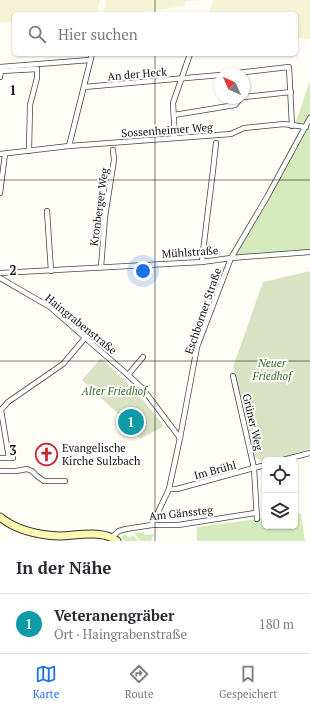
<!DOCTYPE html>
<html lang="de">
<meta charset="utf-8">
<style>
body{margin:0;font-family:"PT Serif",serif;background:#f2f2f3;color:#2b2b33}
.controls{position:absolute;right:12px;bottom:12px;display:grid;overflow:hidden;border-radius:6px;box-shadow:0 1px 3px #0004}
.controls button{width:36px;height:36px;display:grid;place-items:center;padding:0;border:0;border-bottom:1px solid #e1e1e2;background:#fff;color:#2b2b33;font:20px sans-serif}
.compass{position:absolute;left:214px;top:68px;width:36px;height:36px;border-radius:50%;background:#fff;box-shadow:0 1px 3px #0004;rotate:315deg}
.you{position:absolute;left:143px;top:271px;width:14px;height:14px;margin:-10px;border:3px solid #fff;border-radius:50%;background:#1a73e8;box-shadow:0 0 0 6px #1a73e833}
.badge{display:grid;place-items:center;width:26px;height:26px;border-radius:50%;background:#1a73e8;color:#fff;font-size:13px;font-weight:700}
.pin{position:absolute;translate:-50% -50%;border:2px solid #fff;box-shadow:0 1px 4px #0006}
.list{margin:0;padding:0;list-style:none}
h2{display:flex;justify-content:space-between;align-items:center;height:52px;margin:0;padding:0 16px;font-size:17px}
h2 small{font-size:13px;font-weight:400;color:#7c7c81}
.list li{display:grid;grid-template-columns:26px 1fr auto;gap:12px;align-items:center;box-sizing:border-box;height:60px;padding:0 16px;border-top:1px solid #e1e1e2}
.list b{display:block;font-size:15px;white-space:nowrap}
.list p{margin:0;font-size:13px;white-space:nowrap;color:#7c7c81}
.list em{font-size:13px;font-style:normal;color:#7c7c81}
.icon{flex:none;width:22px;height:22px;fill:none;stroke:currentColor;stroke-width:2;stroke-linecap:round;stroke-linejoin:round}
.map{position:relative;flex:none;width:310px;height:541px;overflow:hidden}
.search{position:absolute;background:#fff;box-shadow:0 1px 3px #0004;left:12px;right:12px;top:12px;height:44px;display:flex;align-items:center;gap:10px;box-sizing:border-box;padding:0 14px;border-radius:6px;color:#7c7c81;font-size:15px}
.sheet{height:112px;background:#fff}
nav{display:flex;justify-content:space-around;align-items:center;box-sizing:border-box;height:56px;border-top:1px solid #e1e1e2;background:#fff;font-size:11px;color:#7c7c81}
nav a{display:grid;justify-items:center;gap:2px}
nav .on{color:#1a73e8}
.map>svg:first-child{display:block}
.farmland{fill:#f6f3d4}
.green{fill:#d5ebbd}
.cemetery{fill:#d9e3c4}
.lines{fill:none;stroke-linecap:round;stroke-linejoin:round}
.street-casing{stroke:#444;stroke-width:6}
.secondary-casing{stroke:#333;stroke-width:9}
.street{stroke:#fff;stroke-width:4.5}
.secondary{stroke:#fff6b0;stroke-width:7}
.grid{fill:none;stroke:#111;stroke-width:1;stroke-opacity:0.55}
.labels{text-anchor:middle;stroke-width:4;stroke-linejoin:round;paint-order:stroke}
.street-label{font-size:11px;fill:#111;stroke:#fff}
.park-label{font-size:11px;font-style:italic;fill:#2f6b1f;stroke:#fff}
.poi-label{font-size:11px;fill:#111;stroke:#fff;text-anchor:start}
.grid-label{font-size:13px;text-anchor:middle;font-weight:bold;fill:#111;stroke:#fff;stroke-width:4;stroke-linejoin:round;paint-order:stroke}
</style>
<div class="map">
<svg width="310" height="541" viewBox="0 0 310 541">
<rect width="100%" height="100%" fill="#fffdf5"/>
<!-- farmland -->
<g class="farmland">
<polygon points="0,0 100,0 97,14 14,14 14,21 0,23"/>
<polygon points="106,0 208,0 186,1 184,6 132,14 103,14"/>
<polygon points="214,0 310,0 310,40 296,37 296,14 208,14"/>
</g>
<!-- green -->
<g class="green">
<polygon points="310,81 310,115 306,123 295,124"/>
<polygon points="306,127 310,127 310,252 231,258"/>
<polygon points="295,514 301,514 305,541 197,541 197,527 265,518 265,526 295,526"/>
<polygon points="144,532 144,535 154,534 151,541 140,541 134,533"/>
<polygon points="123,535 126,535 128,537 134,536 138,541 124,541 122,538"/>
</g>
<!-- cemetery -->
<g class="cemetery">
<polygon points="310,271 310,449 274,460 265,460 265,463 264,463 254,456 233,367 263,282"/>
<polygon points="101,358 140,396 164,426 140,439 131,426 82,380"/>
</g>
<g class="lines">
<defs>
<g id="street">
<polyline points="0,67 90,60"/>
<polyline points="229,74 289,67 292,126"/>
<polyline points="0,77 1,71 37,69 37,78 30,105 29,151"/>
<polyline points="84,87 220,75"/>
<polyline points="244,97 291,92"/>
<polyline points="174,115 235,105 241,98"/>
<polyline points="175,138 173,103 190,54"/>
<polyline points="69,146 92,54"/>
<polyline points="0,154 69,146 231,134 244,128 284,124 306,127"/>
<polyline points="0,193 5,154"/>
<polyline points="47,211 51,271"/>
<path d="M202,262C206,222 212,183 216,143"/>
<polyline points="101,267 105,217 114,160 113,150"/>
<polyline points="0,273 202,262 231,258 310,252"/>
<polyline points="0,278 50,307 128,375 143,389 180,438"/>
<polyline points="128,375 143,357"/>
<polyline points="233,376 254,468 257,519"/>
<polyline points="0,458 13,458"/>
<polyline points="9,458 1,410 8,402 63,364 85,338"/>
<polyline points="283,460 310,453"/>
<polyline points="0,471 16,471 27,469 32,471 37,476 44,481 65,481"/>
<polyline points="169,489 177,489 265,465"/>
<polyline points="152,525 169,489 180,438 197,347 231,258 267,197 310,118"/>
<polyline points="112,537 119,531 126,529 152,525 178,525 255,513"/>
</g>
<path id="secondary" d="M0,517C16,530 38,535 59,536C76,536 103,529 117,541"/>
</defs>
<!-- street casing -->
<use href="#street" class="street-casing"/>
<!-- secondary casing -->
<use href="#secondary" class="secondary-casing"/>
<!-- street -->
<use href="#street" class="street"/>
<!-- secondary -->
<use href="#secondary" class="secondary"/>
</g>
<!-- grid -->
<path class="grid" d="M155,0V14M155,54V541M0,180H310M0,361H310"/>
<!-- icons -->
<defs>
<symbol id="church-ring" viewBox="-11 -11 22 22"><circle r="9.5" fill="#fff" stroke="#c4262e" stroke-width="1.5"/><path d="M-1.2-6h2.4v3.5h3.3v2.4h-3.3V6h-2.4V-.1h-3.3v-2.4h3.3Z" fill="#c4262e"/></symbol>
</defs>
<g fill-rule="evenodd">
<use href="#church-ring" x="34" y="442" width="25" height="25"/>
</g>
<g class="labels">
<!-- street labels -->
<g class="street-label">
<text transform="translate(137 74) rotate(-5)" y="4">An der Heck</text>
<text transform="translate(167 130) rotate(-4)" y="4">Sossenheimer Weg</text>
<text transform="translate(99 207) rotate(-82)" y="4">Kronberger Weg</text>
<text transform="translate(190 252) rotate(-4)" y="4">Mühlstraße</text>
<text transform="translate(203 311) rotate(-71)" y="4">Eschborner Straße</text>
<text transform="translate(81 324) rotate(39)" y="4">Haingrabenstraße</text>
<text transform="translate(253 422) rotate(77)" y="4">Grüner Weg</text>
<text transform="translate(215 470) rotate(-15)" y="4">Im Brühl</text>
<text transform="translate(181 513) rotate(-6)" y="4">Am Gänssteg</text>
</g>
<!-- park labels -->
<g class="park-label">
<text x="272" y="367">Neuer<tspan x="272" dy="13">Friedhof</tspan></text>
<text x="114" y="395">Alter Friedhof</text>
</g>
<!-- poi labels -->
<g class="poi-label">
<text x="62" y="452">Evangelische<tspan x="62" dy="13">Kirche Sulzbach</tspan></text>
</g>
</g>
<g class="grid-label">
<text x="13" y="95">1</text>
<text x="13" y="275">2</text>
<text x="13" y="455">3</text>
</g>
</svg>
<div class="controls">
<button><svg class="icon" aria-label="locate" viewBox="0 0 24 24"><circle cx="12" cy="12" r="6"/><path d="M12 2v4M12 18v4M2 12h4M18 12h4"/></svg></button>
<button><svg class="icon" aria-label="layers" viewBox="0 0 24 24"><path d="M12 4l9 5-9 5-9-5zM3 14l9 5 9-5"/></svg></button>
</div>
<svg class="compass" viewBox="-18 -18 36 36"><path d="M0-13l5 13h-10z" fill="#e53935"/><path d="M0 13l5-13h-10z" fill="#7c7c81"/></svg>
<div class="you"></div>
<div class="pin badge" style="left:131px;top:422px;background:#0f9aa8">1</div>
<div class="search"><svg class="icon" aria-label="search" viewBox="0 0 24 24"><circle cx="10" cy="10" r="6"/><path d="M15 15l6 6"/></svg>Hier suchen</div>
</div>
<section class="sheet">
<h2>In der Nähe<small></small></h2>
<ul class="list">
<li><span class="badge" style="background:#0f9aa8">1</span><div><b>Veteranengräber</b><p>Ort · Haingrabenstraße</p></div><em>180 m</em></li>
</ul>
</section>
<nav>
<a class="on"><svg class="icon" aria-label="map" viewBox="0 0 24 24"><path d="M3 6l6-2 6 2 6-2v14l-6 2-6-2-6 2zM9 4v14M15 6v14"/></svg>Karte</a>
<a><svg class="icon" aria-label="directions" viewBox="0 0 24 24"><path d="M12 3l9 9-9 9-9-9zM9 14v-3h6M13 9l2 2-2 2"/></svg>Route</a>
<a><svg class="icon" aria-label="saved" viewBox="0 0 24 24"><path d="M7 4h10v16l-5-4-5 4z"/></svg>Gespeichert</a>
</nav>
